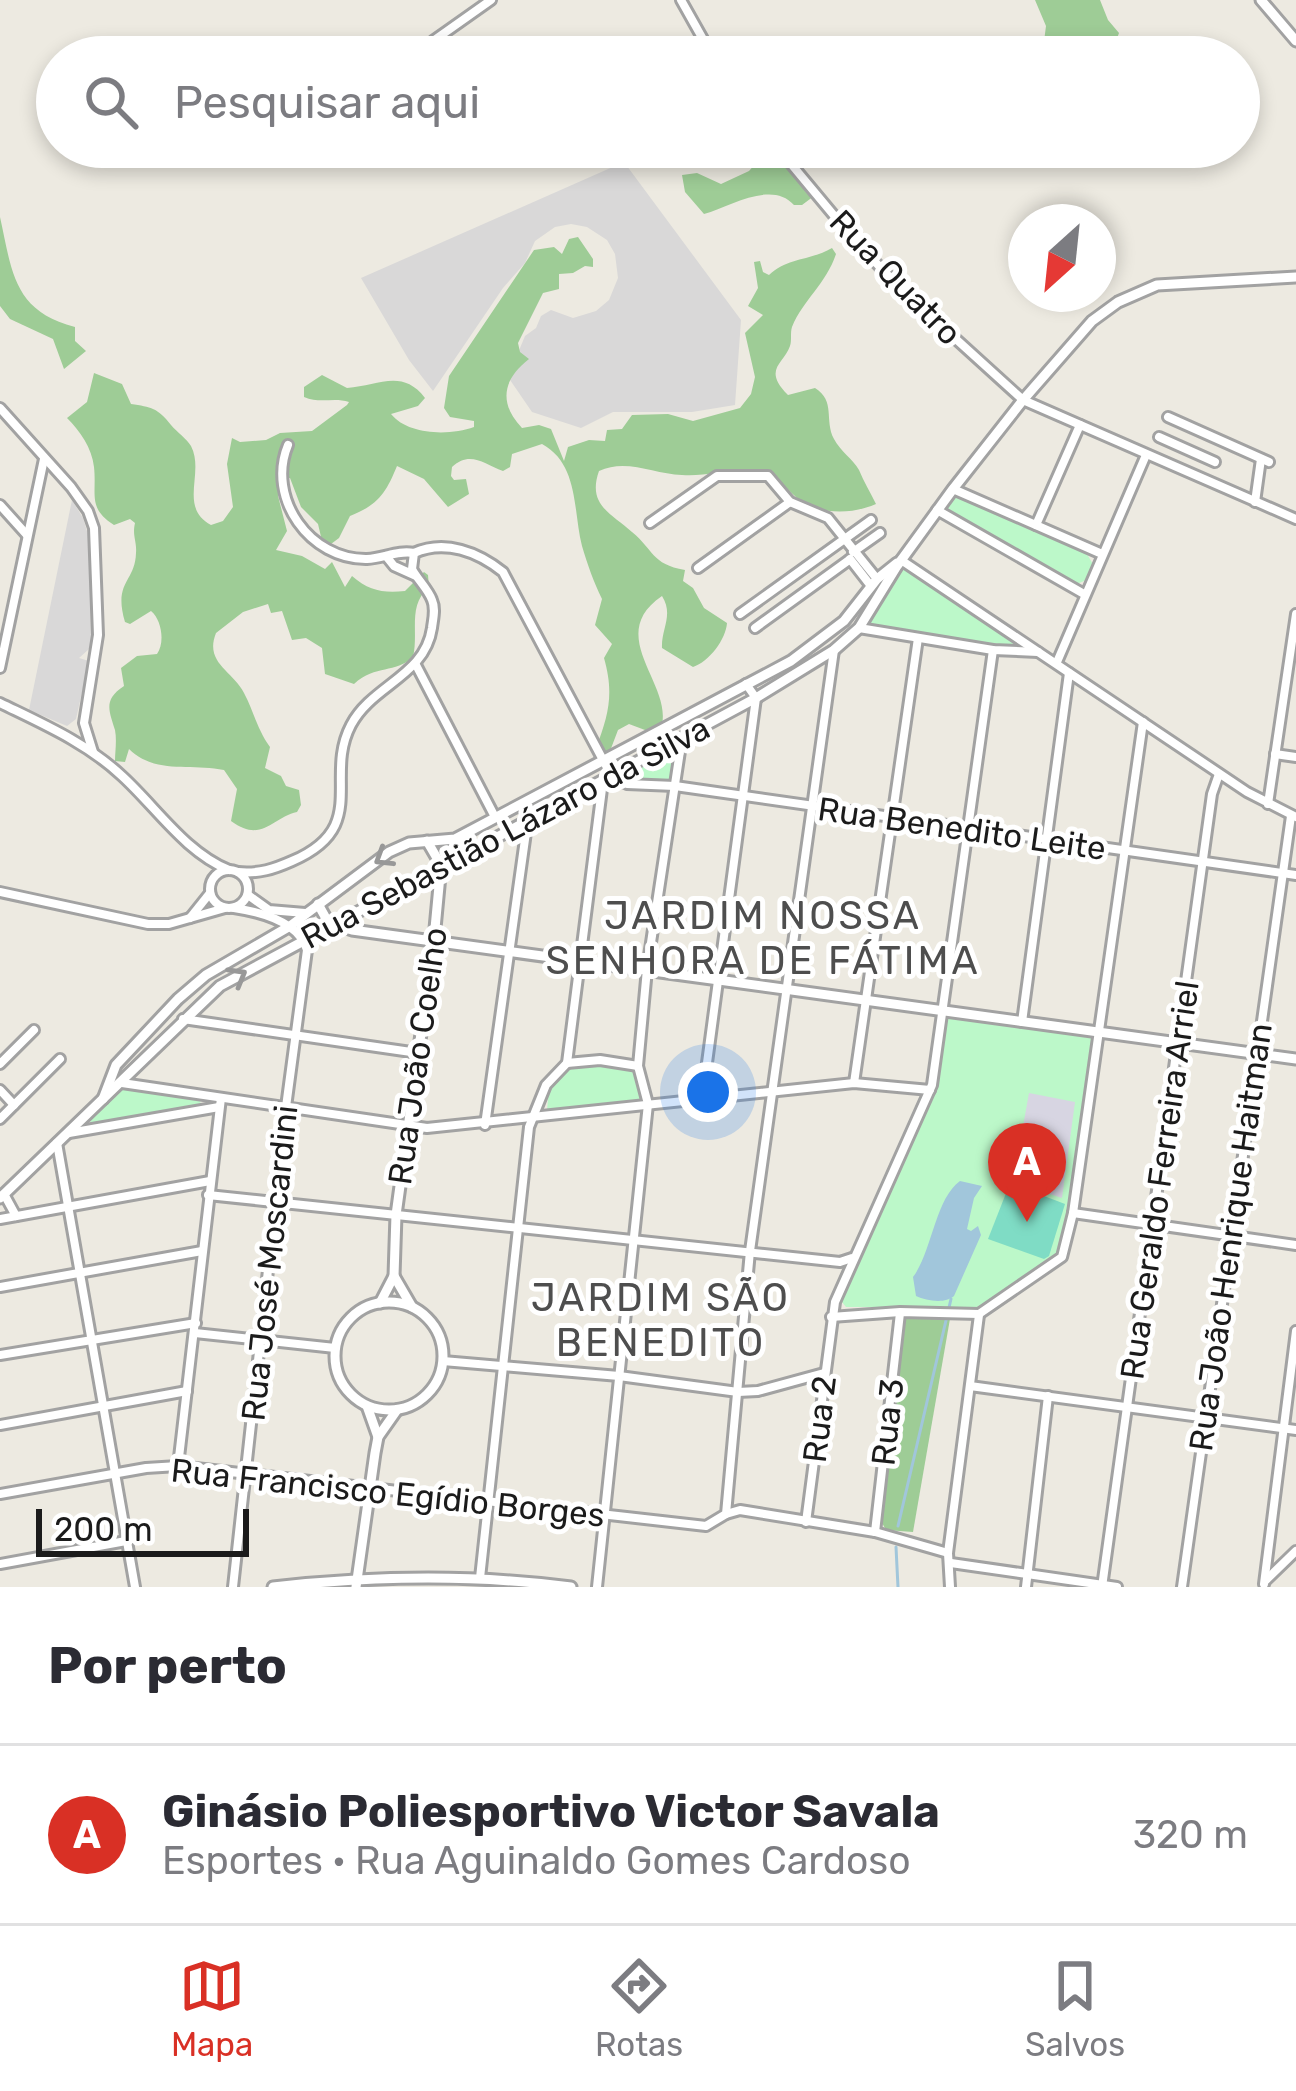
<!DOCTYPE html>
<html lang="pt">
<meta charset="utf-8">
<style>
body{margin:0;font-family:Rubik,sans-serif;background:#f7f7f7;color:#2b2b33}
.compass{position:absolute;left:1008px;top:204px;width:108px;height:108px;border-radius:50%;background:#fff;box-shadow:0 6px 18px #0003;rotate:207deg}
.scale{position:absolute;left:36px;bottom:30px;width:213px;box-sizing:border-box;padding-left:12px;border:6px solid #1b1b1b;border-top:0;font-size:33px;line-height:42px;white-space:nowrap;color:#1b1b1b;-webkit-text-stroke:9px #fff;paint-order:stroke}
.you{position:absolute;left:708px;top:1092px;width:42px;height:42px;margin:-30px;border:9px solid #fff;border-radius:50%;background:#1a73e8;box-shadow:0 0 0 18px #1a73e833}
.badge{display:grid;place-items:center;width:78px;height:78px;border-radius:50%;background:#d93025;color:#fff;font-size:39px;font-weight:700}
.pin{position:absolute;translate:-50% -99px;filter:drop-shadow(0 3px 6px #0008)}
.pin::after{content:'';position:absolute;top:63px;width:42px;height:36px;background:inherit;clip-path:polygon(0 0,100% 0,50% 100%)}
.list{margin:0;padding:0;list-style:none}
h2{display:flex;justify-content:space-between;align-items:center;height:156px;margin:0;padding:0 48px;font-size:51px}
h2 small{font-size:39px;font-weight:400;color:#7c7c81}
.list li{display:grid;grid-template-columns:78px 1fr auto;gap:36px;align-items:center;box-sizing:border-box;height:180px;padding:0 48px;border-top:3px solid #e1e1e2}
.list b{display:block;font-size:45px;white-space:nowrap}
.list p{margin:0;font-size:39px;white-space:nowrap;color:#7c7c81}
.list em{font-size:39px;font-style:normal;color:#7c7c81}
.icon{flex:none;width:66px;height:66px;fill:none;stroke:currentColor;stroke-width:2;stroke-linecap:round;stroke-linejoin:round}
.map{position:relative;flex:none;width:1296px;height:1587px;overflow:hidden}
.search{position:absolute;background:#fff;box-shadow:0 6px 18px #0003;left:36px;right:36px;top:36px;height:132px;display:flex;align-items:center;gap:30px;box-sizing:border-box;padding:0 42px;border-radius:66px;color:#7c7c81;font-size:45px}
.sheet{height:336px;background:#fff}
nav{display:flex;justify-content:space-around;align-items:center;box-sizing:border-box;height:168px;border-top:3px solid #e1e1e2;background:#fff;font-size:33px;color:#7c7c81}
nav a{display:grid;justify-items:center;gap:6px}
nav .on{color:#d93025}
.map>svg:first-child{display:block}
.residential{fill:#d9d8d8}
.forest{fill:#9ecc96}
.park{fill:#bcf8c9}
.pitch{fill:#7fdcc5}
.plaza{fill:#d7d5e2}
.water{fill:#a1c6db}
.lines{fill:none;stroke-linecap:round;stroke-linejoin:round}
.stream{stroke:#a1c6db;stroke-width:3}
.minor-casing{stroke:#a2a2a2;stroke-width:14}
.tertiary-casing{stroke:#a2a2a2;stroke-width:15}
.minor{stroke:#fff;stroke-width:8}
.tertiary{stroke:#fff;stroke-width:9}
.oneway{stroke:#989898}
.labels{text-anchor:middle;stroke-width:10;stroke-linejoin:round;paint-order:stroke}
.street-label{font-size:33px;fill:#1b1b1b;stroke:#fff}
.quarter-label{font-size:39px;letter-spacing:3px;fill:#4e4e4e;stroke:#fff}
</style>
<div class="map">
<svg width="1296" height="1587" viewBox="0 0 1296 1587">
<rect width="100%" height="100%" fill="#edeae1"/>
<!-- residential -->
<g class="residential">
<polygon points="624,162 741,320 735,405 692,412 613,412 581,428 532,412 508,377 525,336 536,328 541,316 551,310 573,318 596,311 609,300 618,278 615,254 607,240 587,227 571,224 555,227 535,241 525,263 503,288 433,391 409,360 361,278"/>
<polygon points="72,500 83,518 90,541 91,640 89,649 79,658 89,661 76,719 67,726 29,710"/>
</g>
<!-- forest -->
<g class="forest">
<polygon points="1035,0 1100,0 1108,20 1119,33 1110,57 1042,57 1046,26"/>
<path d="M765,153C788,153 801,179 814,196L802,205H794C772,180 731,206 704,214L685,192L682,175L697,173L721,184L749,171Z"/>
<path d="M0,217C12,271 13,311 75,327V341L86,351L64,369L53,339L10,319L0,306Z"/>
<path d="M578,237L593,259V267L585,266L573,273L559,274V289L543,293L518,343L520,352L529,359C503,379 498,403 522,428L539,425L551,429L564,461L568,447L589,440L605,441L607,430L622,429L632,415L668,414L693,421L740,408L751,394L755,377L745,333L763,315L748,306L758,288L754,262L760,261L763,272L769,275C788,257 810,261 832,248L836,254C826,284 803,300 792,327C790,333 792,340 790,346C784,364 762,369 788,395L815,388C836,401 824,420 834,439C840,451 853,459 859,470C864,482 870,492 876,504C850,515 818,515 796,497C785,488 779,477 766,474C738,466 710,477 682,475C654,474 626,458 599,471C587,505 611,513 632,532C654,550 651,564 685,570L683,581L693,588L704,608L727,623C726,639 709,662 693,667L662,648C661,629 674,615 662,596C596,641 694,697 652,743L645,730L629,724L618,730L607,759L596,748C609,714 614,693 604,658L612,644L595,625L602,599C594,583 587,563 582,546C573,511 579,464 542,444L512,454L510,467L503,471C484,464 470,450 452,467L451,476L454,480L466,479L469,494L448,507L424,479L397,466C386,493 378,505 350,516L339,538L331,544L322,541L318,524L301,507L290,478L285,479L278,496L287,531L276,550L302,556L325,569L332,562L345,587L352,576C369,591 383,593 405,591L424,572L428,575L429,587C407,606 419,632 413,657C395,674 376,664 354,684L325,674L322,648L306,638L292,640L282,611L271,613L268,604L243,612L216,633C204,663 233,671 244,693C254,712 257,729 270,747L265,768L281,776L286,786L299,790L301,805L297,812C273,817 262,844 231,821L237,789L224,770C190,763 156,775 129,749L125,762L115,761C115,752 117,740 115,730C109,710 103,700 124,686L121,668L137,656L157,654C165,643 162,620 151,611L130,624L125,622C113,581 135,583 136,553C137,541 132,536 135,523L130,519L114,525C87,508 97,494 94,467C92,448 80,431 67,418L87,402L94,373L122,384L131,404C151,407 158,408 171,425C177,432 187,439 191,446C205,473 178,507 211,525L223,521L233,507L227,464L232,438L240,442L266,440L280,433L312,431L347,405L349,402C334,397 320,404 304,397V387L322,375L347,388C378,386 402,368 425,398L418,406L391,414C408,435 449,436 474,427V421L450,417L444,408L449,376L534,250L554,247L562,254L569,239Z"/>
<polygon points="906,1313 951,1313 913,1532 886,1530 881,1521"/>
</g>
<!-- park -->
<g class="park">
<polygon points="957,497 1087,554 1094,566 1089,579 1074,585 947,512 950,499"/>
<polygon points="906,567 1014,640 1013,646 872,626 870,620 900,568"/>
<polygon points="676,745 672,784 621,776 621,774"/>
<polygon points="948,1015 1094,1037 1060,1258 983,1307 846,1307 842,1302 935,1093"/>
<polygon points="592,1063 631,1070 638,1080 642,1104 547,1111 549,1086 568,1069"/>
<polygon points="123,1087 199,1097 201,1105 195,1109 91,1126 90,1119"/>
</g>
<!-- pitch -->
<polygon class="pitch" points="1010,1183 1065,1204 1049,1256 1044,1259 988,1239"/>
<!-- plaza -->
<polygon class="plaza" points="1029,1093 1075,1102 1062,1198 1013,1182"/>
<!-- water -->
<path class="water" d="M960,1181L982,1186L974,1198L967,1229L971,1231L978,1226L981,1235L954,1296C945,1304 927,1301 916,1296L913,1277C932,1252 935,1199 960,1181Z"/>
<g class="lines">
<!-- stream -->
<g class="stream">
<polyline points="898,1526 951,1299"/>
<polyline points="896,1547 898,1587"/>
</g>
<defs>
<g id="minor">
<polyline points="681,0 713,57"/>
<polyline points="433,41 491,0"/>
<polyline points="777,147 856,242 903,291 1023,400 1296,519"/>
<polyline points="0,408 71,487 88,511 94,528 98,635 84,723 93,752"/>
<polyline points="1168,417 1269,462"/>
<polyline points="1159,437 1215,462"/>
<path d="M288,445C266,498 310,560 367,559C384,558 398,550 414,553"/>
<polyline points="953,489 1102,554"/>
<polyline points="1255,502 1261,459"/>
<polyline points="0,505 27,535"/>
<polyline points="937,510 1084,594"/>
<polyline points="650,523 717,476 768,476 790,502 828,518 877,579"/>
<polyline points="1036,525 1080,425"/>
<polyline points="853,552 880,533"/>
<polyline points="386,556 394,566 414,575"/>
<polyline points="850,559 871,586"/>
<polyline points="901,560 1247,792 1296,817"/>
<polyline points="698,568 790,502"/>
<polyline points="740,614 871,520"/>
<polyline points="755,628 849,560"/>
<polyline points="859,628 993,650 1038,652"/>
<polyline points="1057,662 1146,455"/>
<polyline points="416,665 495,817"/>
<polyline points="0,668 44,459"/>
<path d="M0,703C43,724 87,743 122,776C156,807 185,852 229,870"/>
<polyline points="1275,754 1296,757"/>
<polyline points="1268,804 1296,614"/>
<circle cx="229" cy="889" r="19"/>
<path d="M238,872C259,874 274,869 292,861C371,827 323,778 351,725C372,685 425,676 432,628C433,619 436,609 432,600C428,589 417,579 412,569L414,553C445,539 478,552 503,572L611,775L627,784L675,786L1296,875"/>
<polyline points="0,892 148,924 169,924 225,908"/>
<polyline points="248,895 269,910 305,913"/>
<polyline points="190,918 210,893"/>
<polyline points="183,1019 418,1053"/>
<polyline points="1022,1022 1069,673"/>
<polyline points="567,1063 600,1060 638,1066"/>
<polyline points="0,1064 34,1030"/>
<polyline points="122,1083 427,1128 854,1083 930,1090"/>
<polyline points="854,1083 918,638"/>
<polyline points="0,1090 14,1105"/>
<polyline points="702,1100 754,713 756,698 746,684"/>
<polyline points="0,1119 60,1059"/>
<polyline points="485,1125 528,818"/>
<polyline points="69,1133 219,1107"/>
<polyline points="57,1143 135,1587"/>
<polyline points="4,1194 16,1216"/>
<polyline points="208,1195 840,1262 852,1258"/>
<polyline points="1073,1213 1296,1245"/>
<polyline points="0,1219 210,1181"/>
<polyline points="0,1287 202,1251"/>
<polyline points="831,1317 900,1312 979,1314 1062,1257 1073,1213 1143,722"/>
<polyline points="195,1333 335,1348"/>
<polyline points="0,1355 196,1323"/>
<polyline points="443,1361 619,1376 738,1392 758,1391 824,1373"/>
<polyline points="970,1386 1296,1430"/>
<polyline points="0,1425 187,1391"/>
<polyline points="178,1466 221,1098"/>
<polyline points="0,1494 146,1468 178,1466 706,1526 726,1514 750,1251 834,650"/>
<polyline points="726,1514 740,1510 875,1532 948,1553"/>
<polyline points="806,1522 835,1302 932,1085 993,650"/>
<polyline points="875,1532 900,1313"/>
<polyline points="951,1563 1117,1587"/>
<polyline points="0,1564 126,1541"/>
<polyline points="480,1578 529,1127 546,1085 567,1063 603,781"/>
<polyline points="1266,1580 1296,1551"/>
<polyline points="1264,1584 1296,1331"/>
<path d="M233,1587L286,1107L307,950C299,922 260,912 234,908"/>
<polyline points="597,1587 648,1104 638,1066 647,969 682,738"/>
<polyline points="950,1587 948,1553 979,1315"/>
<polyline points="1026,1587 1048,1396"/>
<polyline points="1102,1587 1212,794 1219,774"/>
<polyline points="1182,1587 1291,816"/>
</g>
<g id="tertiary">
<polyline points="1261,0 1296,41"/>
<polyline points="318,904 328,922 352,930 1296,1059"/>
<polyline points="103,1099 116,1065 178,999 206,975 290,926 389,852 409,843 455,839 791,661 844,621 877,579 897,563"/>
<polyline points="0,1198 220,986 756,698 834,650 859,628 897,566 953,489 1023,400 1092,321 1118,302 1157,285 1296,277"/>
<polyline points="394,1276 412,1307"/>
<circle cx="389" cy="1356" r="54"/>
<polyline points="380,1303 394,1276 396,1215 434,939 441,865 427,841"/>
<polyline points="367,1406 378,1437"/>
<path d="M273,1587C373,1576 471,1574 571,1587"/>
<polyline points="356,1587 375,1453 378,1437 397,1410"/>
</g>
</defs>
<!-- minor casing -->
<use href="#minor" class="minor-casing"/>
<!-- tertiary casing -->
<use href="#tertiary" class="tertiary-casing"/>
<!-- minor -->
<use href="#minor" class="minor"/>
<!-- tertiary -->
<use href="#tertiary" class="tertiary"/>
</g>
<!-- one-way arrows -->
<defs><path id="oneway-chevron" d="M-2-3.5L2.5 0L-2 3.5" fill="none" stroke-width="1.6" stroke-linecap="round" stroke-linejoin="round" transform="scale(3)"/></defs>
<g class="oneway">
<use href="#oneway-chevron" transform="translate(383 858) rotate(148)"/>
<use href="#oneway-chevron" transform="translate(238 976) rotate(-30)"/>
</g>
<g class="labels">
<!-- street labels -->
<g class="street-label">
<text transform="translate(896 277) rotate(46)" y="12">Rua Quatro</text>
<text transform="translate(962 828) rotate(8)" y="12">Rua Benedito Leite</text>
<text transform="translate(505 832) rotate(-28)" y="12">Rua Sebastião Lázaro da Silva</text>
<text transform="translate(417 1056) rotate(-82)" y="12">Rua João Coelho</text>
<text transform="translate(1159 1180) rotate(-82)" y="12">Rua Geraldo Ferreira Arriel</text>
<text transform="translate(1230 1237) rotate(-82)" y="12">Rua João Henrique Haitman</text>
<text transform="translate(269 1263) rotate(-84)" y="12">Rua José Moscardini</text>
<text transform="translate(819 1419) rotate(-83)" y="12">Rua 2</text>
<text transform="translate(887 1422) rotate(-84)" y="12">Rua 3</text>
<text transform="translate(388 1492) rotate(6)" y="12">Rua Francisco Egídio Borges</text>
</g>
<!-- quarter labels -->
<g class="quarter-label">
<text x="763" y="929">JARDIM NOSSA<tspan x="763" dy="45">SENHORA DE FÁTIMA</tspan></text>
<text x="661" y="1311">JARDIM SÃO<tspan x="661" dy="45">BENEDITO</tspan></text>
</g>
</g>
</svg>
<svg class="compass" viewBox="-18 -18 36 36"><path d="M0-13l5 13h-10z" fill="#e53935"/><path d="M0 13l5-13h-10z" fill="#7c7c81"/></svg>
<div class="scale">200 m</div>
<div class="you"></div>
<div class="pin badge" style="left:1027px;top:1222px">A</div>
<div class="search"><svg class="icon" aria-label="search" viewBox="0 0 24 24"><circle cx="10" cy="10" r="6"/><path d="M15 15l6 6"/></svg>Pesquisar aqui</div>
</div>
<section class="sheet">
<h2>Por perto<small></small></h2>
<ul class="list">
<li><span class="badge">A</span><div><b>Ginásio Poliesportivo Victor Savala</b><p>Esportes · Rua Aguinaldo Gomes Cardoso</p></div><em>320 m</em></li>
</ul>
</section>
<nav>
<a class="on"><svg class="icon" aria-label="map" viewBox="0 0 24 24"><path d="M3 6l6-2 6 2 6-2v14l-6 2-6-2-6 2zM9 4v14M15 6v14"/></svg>Mapa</a>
<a><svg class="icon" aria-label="directions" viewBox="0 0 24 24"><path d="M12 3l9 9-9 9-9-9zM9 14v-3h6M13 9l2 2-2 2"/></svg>Rotas</a>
<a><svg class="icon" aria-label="saved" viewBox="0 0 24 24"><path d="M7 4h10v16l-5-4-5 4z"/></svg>Salvos</a>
</nav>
